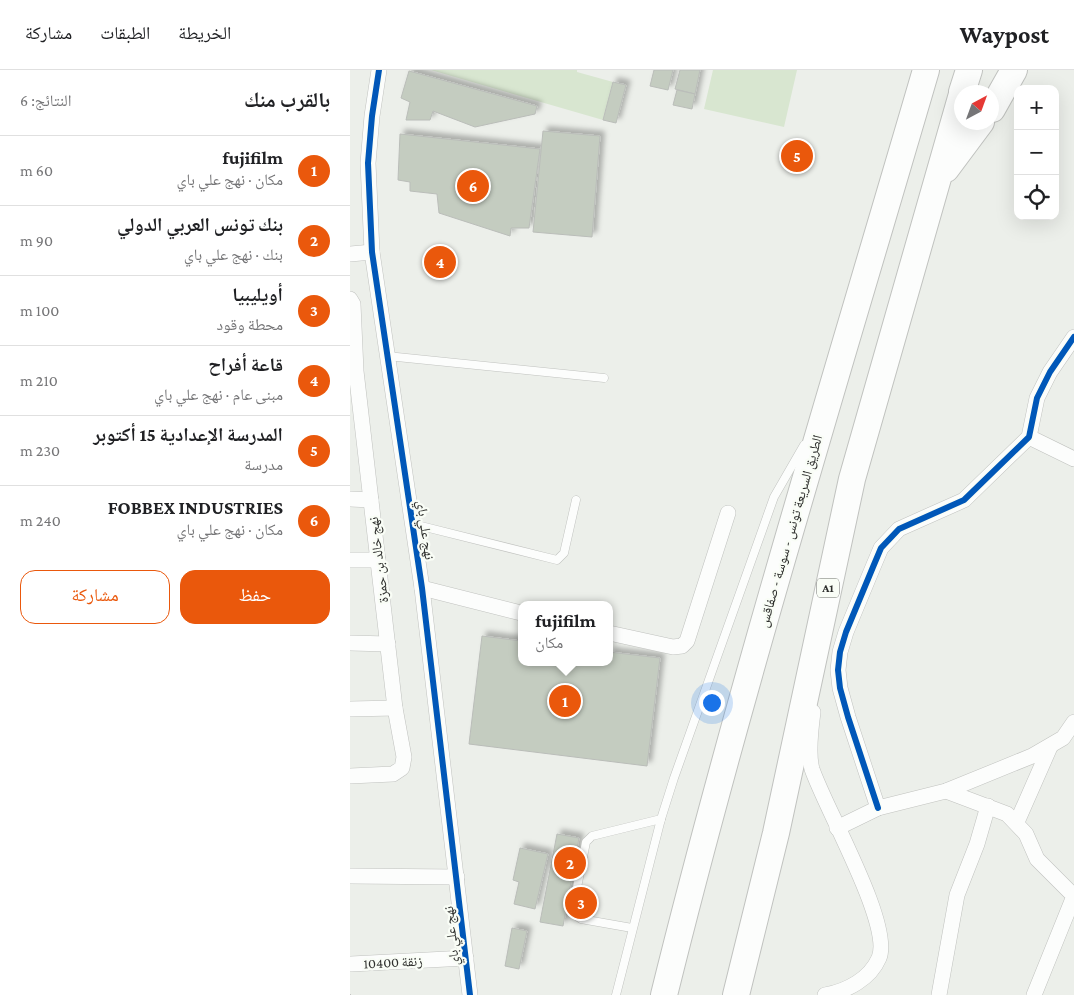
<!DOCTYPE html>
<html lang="ar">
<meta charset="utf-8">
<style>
body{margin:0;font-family:"Crimson Pro","Noto Naskh Arabic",serif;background:#f6f6f6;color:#202124;direction:rtl}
.controls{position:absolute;right:15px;top:15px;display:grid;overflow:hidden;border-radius:10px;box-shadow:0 5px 20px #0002}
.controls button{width:45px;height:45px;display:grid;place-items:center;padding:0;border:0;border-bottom:1px solid #e0e0e0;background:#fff;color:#202124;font:25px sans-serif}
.compass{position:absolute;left:604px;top:15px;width:45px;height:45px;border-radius:50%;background:#fff;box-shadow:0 5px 20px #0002;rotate:41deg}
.you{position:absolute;left:361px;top:632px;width:18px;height:18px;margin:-12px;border:4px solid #fff;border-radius:50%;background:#1a73e8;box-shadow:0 0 0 8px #1a73e833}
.badge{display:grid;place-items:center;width:32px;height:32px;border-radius:50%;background:#ea580c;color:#fff;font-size:16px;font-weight:700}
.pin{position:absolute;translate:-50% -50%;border:2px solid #fff;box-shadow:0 1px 5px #0006}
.popup{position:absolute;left:168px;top:531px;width:95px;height:65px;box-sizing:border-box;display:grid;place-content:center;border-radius:10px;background:#fff;filter:drop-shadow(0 1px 4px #0005);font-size:16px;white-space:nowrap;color:#757577}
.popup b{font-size:19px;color:#202124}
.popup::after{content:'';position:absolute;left:50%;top:100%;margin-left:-10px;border:10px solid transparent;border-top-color:#fff}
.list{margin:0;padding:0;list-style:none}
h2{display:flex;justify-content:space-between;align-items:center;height:65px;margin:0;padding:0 20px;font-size:21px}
h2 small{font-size:16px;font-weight:400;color:#757577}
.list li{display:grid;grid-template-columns:32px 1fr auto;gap:15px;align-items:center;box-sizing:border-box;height:70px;padding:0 20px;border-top:1px solid #e0e0e0}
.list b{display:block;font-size:19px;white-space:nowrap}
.list p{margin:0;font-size:16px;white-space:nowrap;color:#757577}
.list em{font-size:16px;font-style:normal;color:#757577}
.actions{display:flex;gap:10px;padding:15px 20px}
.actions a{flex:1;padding:11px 0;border:1px solid #ea580c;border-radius:15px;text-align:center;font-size:18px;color:#ea580c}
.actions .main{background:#ea580c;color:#fff}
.icon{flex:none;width:28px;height:28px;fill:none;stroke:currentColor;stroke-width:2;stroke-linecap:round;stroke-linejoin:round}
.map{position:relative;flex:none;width:724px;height:925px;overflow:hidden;direction:ltr}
header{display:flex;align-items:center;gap:30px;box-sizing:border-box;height:70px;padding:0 25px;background:#fff;border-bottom:1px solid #e0e0e0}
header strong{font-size:24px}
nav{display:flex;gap:28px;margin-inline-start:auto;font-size:18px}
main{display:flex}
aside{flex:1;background:#fff}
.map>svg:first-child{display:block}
.green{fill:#d8e6d0}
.building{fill:#c4ccc0;stroke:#babdb9;filter:url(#shadow)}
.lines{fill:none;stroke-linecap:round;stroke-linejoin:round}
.service-casing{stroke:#c0c2bf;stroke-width:9}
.minor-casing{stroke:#c0c2bf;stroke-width:16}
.motorway-casing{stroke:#c0c2bf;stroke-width:28}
.service{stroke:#fcfdfc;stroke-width:8}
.minor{stroke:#fcfdfc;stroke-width:15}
.motorway{stroke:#fcfdfc;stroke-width:26}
.tram{stroke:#c4c5c4;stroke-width:1}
.cycleway-casing{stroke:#f9fdf6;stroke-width:9}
.cycleway{stroke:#0057b8;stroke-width:6}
.labels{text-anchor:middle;stroke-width:4.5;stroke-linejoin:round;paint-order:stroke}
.shield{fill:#f9fdf6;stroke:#6b6d69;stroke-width:1}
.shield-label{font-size:12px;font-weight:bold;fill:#2e2f2d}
.street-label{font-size:14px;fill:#2e2f2d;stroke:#f9fdf6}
</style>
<header>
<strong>Waypost</strong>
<nav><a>الخريطة</a><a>الطبقات</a><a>مشاركة</a></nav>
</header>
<main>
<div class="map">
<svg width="724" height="925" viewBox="0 0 724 925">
<defs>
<filter id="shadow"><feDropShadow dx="4.5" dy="-4.5" stdDeviation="2.5" flood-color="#0004"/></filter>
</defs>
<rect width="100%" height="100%" fill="#ecefea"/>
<!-- green -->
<g class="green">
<polygon points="81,0 227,0 227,2 263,12 253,50"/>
<polygon points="363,0 447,0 434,57 354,39"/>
</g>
<!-- building -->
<g class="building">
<polygon points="304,0 323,0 318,20 300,16"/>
<polygon points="330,0 350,0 345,24 325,19"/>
<polygon points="59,1 187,36 185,44 125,57 83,41 80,50 56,50 60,32 51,28"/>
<polygon points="263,12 276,15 266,53 253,50"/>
<polygon points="327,20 345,24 342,39 323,35"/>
<polygon points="193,61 250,66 242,167 183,162"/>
<polygon points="50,64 190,79 179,158 161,158 160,166 89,143 87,124 60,121 60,112 48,110"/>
<polygon points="132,566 171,571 171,592 259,592 259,582 310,588 297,696 119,674"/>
<polygon points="207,764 229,768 213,856 190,852"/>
<polygon points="170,778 198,784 185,839 164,834 169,812 163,810"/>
<polygon points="162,858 177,861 169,899 155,896"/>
</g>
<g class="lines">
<defs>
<g id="service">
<polyline points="37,286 254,308"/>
<polyline points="63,454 207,490 214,483 226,430"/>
<polyline points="282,858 231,849 222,843 236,772 242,766 311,749"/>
<polyline points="266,925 311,749 324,708 424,427 454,375"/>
</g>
<g id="minor">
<polyline points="29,0 22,46 18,93 22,182 72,518 120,925"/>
<polyline points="0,184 22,182"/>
<polyline points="0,229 3,234 6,301 45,638 54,687 52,698 43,704 0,706"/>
<polyline points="679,367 724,389"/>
<polyline points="0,429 21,430"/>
<polyline points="0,490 28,490"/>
<polyline points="72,518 171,543"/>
<polyline points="259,563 323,577 332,576 337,571 378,443"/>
<polyline points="0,573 38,574"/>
<polyline points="0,639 45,638"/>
<path d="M463,642C461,657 458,685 462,699C475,738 543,855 529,888C520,909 497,921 475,925"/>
<polyline points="596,721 657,744 676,764 687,789 724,826 684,925"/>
<polyline points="528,738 498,647 490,618 488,600 490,582 496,562 523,497 531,478 549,459 614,430 679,367 687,328 700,302 724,267"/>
<polyline points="667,752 700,677"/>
<polyline points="487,758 528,738 596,721 682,686 713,668 724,652"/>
<polyline points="0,806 107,807"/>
<polyline points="1,894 116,888"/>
<polyline points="589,925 607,825 627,774 638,736"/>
</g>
<g id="motorway">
<polyline points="612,22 619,0"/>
<polyline points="642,39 664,0"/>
<polyline points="596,99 631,52"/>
<path d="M314,925C391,614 486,308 576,0"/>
<polyline points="386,925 426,763 502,409 612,24"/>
</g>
</defs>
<!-- service casing -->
<use href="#service" class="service-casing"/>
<!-- minor casing -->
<use href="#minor" class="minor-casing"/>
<!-- motorway casing -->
<use href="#motorway" class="motorway-casing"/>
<!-- service -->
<use href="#service" class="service"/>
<!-- minor -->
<use href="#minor" class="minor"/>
<!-- motorway -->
<use href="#motorway" class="motorway"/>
<!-- tram -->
<polyline class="tram" points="0,924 1,925"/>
<defs>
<g id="cycleway">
<polyline points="29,0 22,46 18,93 22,182 72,518 120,925"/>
<polyline points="528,738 498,647 490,618 488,600 490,582 496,562 523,497 531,478 549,459 614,430 679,367 687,328 700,302 724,267"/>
</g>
</defs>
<!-- cycleway casing -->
<use href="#cycleway" class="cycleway-casing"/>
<!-- cycleway -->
<use href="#cycleway" class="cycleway"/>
</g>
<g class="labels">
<!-- shield labels -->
<rect class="shield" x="467" y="508.5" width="22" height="19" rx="4"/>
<g class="shield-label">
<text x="478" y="522">A1</text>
</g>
<!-- street labels -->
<g class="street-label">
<text transform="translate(76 460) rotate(82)" y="5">نهج علي باي</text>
<text transform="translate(440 461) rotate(-74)" y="5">الطريق السريعة تونس - سوسة - صفاقس</text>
<text transform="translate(28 490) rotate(-97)" y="5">نهج خالد بن حمزة</text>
<text transform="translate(101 866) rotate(-96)" y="5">نهج علي باي</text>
<text transform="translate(43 892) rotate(-3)" y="5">زنقة 10400</text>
</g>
</g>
</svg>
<div class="controls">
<button>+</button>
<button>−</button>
<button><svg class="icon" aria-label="locate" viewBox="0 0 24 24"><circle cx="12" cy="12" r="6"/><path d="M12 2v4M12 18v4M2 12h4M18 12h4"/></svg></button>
</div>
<svg class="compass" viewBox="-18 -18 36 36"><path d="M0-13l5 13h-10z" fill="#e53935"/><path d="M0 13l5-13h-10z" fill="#757577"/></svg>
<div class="you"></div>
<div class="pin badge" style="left:215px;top:631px">1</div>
<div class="popup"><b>fujifilm</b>مكان</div>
<div class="pin badge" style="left:220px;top:793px">2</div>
<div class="pin badge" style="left:231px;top:833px">3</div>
<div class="pin badge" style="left:90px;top:192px">4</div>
<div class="pin badge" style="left:447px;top:86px">5</div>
<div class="pin badge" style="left:123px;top:116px">6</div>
</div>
<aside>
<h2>بالقرب منك<small>النتائج: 6</small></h2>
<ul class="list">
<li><span class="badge">1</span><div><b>fujifilm</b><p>مكان · نهج علي باي</p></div><em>60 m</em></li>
<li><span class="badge">2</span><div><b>بنك تونس العربي الدولي</b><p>بنك · نهج علي باي</p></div><em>90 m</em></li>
<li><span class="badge">3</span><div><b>أويليبيا</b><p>محطة وقود</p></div><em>100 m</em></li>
<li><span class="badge">4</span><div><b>قاعة أفراح</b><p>مبنى عام · نهج علي باي</p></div><em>210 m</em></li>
<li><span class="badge">5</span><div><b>المدرسة الإعدادية 15 أكتوبر</b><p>مدرسة</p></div><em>230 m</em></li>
<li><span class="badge">6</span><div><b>FOBBEX INDUSTRIES</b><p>مكان · نهج علي باي</p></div><em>240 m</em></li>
</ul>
<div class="actions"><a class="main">حفظ</a><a>مشاركة</a></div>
</aside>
</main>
